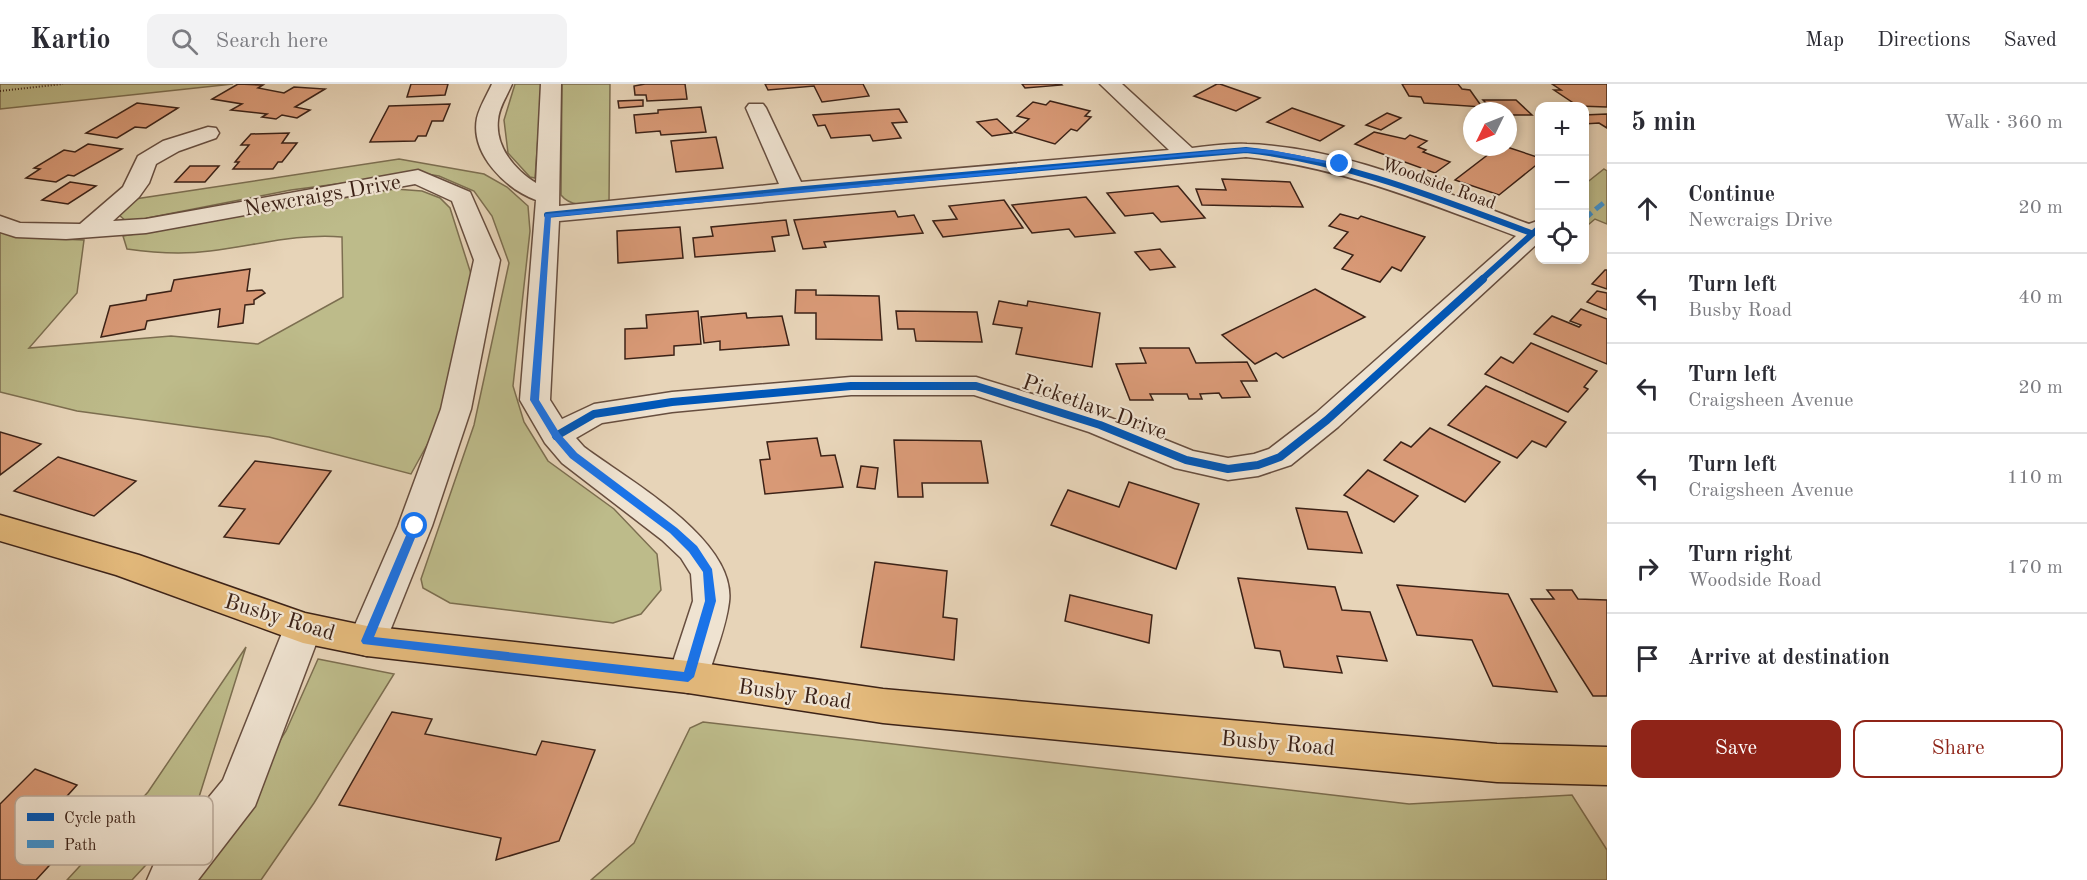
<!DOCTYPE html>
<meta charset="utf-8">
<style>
body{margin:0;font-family:"Old Standard TT",serif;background:#f2f2f3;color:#2b2b33}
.controls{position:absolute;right:18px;top:18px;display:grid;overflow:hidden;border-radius:12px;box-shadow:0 3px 9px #0003}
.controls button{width:54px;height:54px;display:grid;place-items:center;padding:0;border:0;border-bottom:2px solid #e1e1e2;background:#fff;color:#2b2b33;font:30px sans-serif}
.compass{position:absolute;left:1463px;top:18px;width:54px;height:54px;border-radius:50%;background:#fff;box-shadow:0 3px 9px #0003;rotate:227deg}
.stop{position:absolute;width:18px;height:18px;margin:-14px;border:4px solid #1a73e8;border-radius:50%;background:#fff}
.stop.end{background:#1a73e8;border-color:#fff;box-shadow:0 2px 6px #0008}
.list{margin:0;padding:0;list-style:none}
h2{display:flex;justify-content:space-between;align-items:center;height:78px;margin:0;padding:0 24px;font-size:26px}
h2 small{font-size:20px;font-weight:400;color:#7c7c81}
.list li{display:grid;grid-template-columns:39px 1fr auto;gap:18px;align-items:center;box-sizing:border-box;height:90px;padding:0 24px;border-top:2px solid #e1e1e2}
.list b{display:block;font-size:22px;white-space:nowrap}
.list p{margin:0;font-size:20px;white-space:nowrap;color:#7c7c81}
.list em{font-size:20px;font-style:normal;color:#7c7c81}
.actions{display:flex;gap:12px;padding:18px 24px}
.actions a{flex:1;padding:14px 0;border:2px solid #8f2418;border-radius:12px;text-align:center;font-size:21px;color:#8f2418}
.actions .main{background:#8f2418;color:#fff}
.icon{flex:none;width:33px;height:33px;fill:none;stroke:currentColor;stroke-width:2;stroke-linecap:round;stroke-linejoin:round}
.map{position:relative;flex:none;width:1607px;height:796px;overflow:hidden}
header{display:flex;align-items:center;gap:36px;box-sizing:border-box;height:84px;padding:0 30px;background:#fff;border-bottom:2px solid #e1e1e2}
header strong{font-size:28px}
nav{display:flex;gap:33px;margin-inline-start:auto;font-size:21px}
.search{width:420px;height:54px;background:#f2f2f3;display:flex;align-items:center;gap:15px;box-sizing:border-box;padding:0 21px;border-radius:12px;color:#7c7c81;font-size:22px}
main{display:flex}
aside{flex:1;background:#fff}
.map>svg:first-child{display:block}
.green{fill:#bdbb8a;stroke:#7c6e50;stroke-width:1.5}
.building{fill:#d89976;stroke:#3c2217;stroke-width:1.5}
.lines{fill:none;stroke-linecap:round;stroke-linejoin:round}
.minor-casing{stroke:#674e3f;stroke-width:3}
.major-casing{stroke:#3c2217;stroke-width:3}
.path{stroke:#3c2217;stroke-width:2;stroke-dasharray:1 2;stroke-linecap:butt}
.minor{fill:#efe3d1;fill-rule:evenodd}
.major{fill:#e4ba7c;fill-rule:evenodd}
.quiet{stroke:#3f95d4;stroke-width:5;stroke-dasharray:10 5;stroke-linecap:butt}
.cycleway-far1-casing{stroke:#efe3d1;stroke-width:8}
.cycleway-casing{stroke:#efe3d1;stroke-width:12}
.cycleway-far1{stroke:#0057b8;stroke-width:6}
.cycleway{stroke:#0057b8;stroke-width:8}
.route{fill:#1a73e8}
.labels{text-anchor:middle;stroke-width:4.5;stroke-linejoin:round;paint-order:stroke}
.far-street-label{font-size:18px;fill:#3c2217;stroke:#efe3d1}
.street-label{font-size:22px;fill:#3c2217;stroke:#efe3d1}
.key{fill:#efe3d1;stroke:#b9a999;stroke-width:1.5}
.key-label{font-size:16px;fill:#3c2217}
</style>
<header>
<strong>Kartio</strong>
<div class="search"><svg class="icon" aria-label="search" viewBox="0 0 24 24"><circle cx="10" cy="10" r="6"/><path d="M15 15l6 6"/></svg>Search here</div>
<nav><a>Map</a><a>Directions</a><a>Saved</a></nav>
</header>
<main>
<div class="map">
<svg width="1607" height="796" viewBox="0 0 1607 796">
<rect width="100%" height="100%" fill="#e7d4b8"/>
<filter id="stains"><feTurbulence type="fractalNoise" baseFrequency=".00333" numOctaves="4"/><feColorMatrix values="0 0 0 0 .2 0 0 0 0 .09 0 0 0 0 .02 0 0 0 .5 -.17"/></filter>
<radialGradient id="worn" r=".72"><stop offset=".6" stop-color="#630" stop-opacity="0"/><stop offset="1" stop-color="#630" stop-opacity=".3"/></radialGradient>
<!-- green -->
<g class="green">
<polygon points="0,0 233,0 0,25"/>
<polygon points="515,0 542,0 535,94 530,93 508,69 504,36"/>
<path d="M562,0H610L609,120C593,120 572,125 561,111Z"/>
<polygon points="399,75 484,90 507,103 528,122 530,147 513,302 524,338 548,377 614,425 657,470 661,506 641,530 613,539 450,519 423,504 421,495 474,341 509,179 492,132 474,107 439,92 421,89 291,106 127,138 118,130 135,115"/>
<polygon points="1604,85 1607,87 1607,140 1595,135 1588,141 1585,140 1585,100"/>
<path d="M395,105L422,107L440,114L450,124L471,190L438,341L411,390L269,353L77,327L0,308V148L35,154L84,156L77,209L29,264L171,252L258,260L343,213L342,153C297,149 254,162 210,167C182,171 154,169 127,165L123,152Z"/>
<polygon points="246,563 194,729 132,796 67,796 148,708"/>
<polygon points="318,575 394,590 314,719 261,796 190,796 286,647"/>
<polygon points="703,638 1409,720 1572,711 1607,766 1607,796 591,796 634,759 690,644"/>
</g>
<!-- building -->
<g class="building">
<polygon points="238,0 263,1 258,4 284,9 294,3 325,5 295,23 310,26 297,34 282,31 276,35 262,33 267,30 231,26 242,20 212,15"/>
<polygon points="411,0 448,0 445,11 407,13"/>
<polygon points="645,0 685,0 687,15 647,17 646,11 635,11 634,2"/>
<polygon points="765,0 863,0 869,12 822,18 814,2 768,6"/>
<polygon points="1022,0 1061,0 1062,1 1025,4"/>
<polygon points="1217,0 1220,0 1260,14 1236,27 1194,12"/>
<polygon points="1402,0 1458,0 1462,5 1470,6 1482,23 1424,19 1421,13 1409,12"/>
<polygon points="1552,0 1607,0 1607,23 1578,22 1554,6 1561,6"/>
<polygon points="643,16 643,22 619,24 618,17"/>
<polygon points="1483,16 1516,16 1532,31 1508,31 1508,27 1494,27"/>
<polygon points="1050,17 1090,27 1085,32 1091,33 1077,47 1071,45 1055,60 1014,48 1029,35 1017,32 1033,18 1046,21"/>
<polygon points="137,19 178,24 146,44 135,43 117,54 86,49"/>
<polygon points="450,20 443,37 432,37 426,52 418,52 415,57 370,58 389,22"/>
<polygon points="701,23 706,48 661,51 660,47 636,49 634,31 658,29 658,26"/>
<polygon points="1292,24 1344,42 1320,57 1267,38"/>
<polygon points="899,25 907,38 892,39 901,54 873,57 870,51 831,54 825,41 818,42 813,31"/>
<polygon points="1387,29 1401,34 1381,46 1366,41"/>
<polygon points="1607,30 1607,44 1599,39 1584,40 1584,31"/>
<polygon points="997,35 1012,49 992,52 977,38"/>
<polygon points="1374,48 1405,55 1410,51 1427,57 1418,63 1426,66 1423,68 1450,78 1435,89 1355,60"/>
<polygon points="289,49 282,59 297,59 282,78 278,78 273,85 233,85 239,78 235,78 249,61 241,61 251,50"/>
<polygon points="716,53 723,84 676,88 671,57"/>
<polygon points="88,60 122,65 74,92 68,91 56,98 26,94 40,85 34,84 64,66 75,68"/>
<polygon points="1498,63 1507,63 1540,74 1540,78 1499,111 1455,96"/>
<polygon points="190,82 219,82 205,98 175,98"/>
<polygon points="1222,95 1290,98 1303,123 1202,121 1196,105 1226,106"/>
<polygon points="70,98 96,102 68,120 42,116"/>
<polygon points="1178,102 1205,134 1161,138 1153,129 1125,132 1107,109"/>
<polygon points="1086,113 1115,149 1075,153 1069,145 1032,149 1012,121"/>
<polygon points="1004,116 1023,144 943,153 933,137 957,135 949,122"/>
<polygon points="895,127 898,133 914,131 923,149 824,158 826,163 803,165 794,136"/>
<polygon points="1340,130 1358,135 1361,132 1425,153 1401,187 1392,183 1380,198 1342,185 1353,171 1334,164 1348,148 1329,142"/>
<polygon points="786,136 789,151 772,153 775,167 695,173 693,154 713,152 711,143"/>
<polygon points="680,143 683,174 618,179 617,147"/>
<polygon points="1160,165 1175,183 1150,186 1135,168"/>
<polygon points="250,185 247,207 262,206 265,209 254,216 254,220 245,221 243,239 218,243 220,225 147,237 145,245 101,253 110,222 146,216 147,211 171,207 174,196"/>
<polygon points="1605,186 1607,186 1607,205 1592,200"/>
<polygon points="1315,205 1365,233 1283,274 1276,269 1255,280 1222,251"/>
<polygon points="796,206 816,206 816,211 879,212 882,256 816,255 816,229 795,229"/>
<polygon points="1597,207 1607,209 1607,226 1587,218"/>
<polygon points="999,217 1027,222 1028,217 1100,229 1092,283 1016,270 1022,244 993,240"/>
<polygon points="1581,225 1607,235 1607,280 1534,250 1552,232 1579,243 1581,241 1570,237"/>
<polygon points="698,227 701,260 674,262 674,271 625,275 625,245 647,244 646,231"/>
<polygon points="896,227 977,228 982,258 916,257 914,245 898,245"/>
<polygon points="746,229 747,234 782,232 789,261 720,266 720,257 704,259 701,233"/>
<polygon points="1531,259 1597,287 1584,303 1588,305 1568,328 1485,290 1501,273 1513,279"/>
<polygon points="1140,264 1189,264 1196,279 1247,278 1257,297 1241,297 1250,313 1222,314 1219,309 1200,310 1202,315 1189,315 1187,310 1150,310 1153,316 1130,316 1116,280 1146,279"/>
<polygon points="1486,302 1553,332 1566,338 1546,363 1532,357 1517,374 1448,341"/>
<polygon points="1430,344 1500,378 1465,418 1384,376 1401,358 1411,363"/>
<polygon points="0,348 41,360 0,391"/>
<polygon points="817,354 821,372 835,371 843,403 765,410 760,376 770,375 767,358"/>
<polygon points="894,356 981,357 988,399 922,399 923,413 898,413"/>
<polygon points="58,373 136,397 94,432 14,407"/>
<polygon points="255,377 331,387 279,460 224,453 245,425 219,422"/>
<polygon points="861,382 878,384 875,405 857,403"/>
<polygon points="1368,386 1418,412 1394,438 1344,411"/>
<polygon points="1129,398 1199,420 1176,485 1051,441 1068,406 1119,423"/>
<polygon points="1296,424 1347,428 1362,469 1308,465"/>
<polygon points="875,478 947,487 943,533 957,535 954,576 861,563"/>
<polygon points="1238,494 1335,503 1342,526 1370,528 1387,577 1337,572 1342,589 1284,583 1280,567 1255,564"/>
<polygon points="1397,501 1508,510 1557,608 1493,602 1472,556 1417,551"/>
<polygon points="1547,506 1572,506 1578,515 1607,516 1607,612 1593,612 1531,515 1554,515"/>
<polygon points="1070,511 1152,531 1149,559 1065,537"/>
<polygon points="392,628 432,635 425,650 536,671 542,657 595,666 559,757 496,776 501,754 339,721"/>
<polygon points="35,685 77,701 49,732 82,746 36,796 0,796 0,720"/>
</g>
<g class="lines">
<defs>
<g id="minor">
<path d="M492,0H512C507,12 499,23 498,36C495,63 515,86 536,99L541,0H561L559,122L779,100L746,24L749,20H763L766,24L801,98L1169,66L1100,0H1122L1192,64C1210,62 1229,59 1247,60C1345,63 1439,107 1529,140L1540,136V157L1338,343L1291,381L1258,392L1228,396L1175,384L1089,348L974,311H851L672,328L602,339L576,354L584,363C628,396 737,456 729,518C726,543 715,569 708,593L702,605L688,609L674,605L668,593L693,517L691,490L681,474L662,456L562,379L545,359L520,316L536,116C506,105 470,70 477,34C480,22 487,11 492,0ZM1246,73C1341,83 1427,119 1516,152L1316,329L1269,365L1254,370L1228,374L1193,367L1111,334L976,293H851L672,308L594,320L562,335L550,316L559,137Z"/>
<polygon points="208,43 216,44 219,49 216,54 179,67 156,80 149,99 139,113 113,137 146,135 418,86 470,108 500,176 471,325 432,442 386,557 381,568 367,572 353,568 348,557 398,442 441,325 474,176 452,117 415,100 146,149 66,155 16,153 0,148 0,132 20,139 80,140 123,103 138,72 163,57"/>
<polygon points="303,529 316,533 322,544 255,722 198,796 147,796 154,780 223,696 284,544 290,533"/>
</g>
<polygon id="major" points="0,431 139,471 305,529 367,542 688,577 883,605 1497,660 1607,663 1607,701 1497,698 883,639 688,609 367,572 303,559 116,491 0,457"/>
</defs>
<!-- minor casing -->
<use href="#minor" class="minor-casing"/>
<!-- major casing -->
<use href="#major" class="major-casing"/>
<!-- path -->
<polyline class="path" points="0,7 63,0"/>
<!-- minor -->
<use href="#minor" class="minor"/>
<!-- major -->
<use href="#major" class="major"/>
<!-- quiet -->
<polyline class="quiet" points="1584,135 1607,116"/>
<defs>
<g id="cycleway-far1">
<path d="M547,131L793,106L1246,66C1346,77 1437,114 1531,149"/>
<polyline points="1481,196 1540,143"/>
</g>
<polyline id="cycleway" points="556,352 594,330 672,318 851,302 976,302 1100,341 1186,376 1228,385 1258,381 1280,373 1327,336 1483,195"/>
</defs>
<!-- cycleway-far1 casing -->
<use href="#cycleway-far1" class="cycleway-far1-casing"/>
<!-- cycleway casing -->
<use href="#cycleway" class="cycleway-casing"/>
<!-- cycleway-far1 -->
<use href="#cycleway-far1" class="cycleway-far1"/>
<!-- cycleway -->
<use href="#cycleway" class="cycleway"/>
</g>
<!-- route -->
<polygon class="route" points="1246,64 1271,66 1343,80 1340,82 1271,70 1246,68 1186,72 551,133 539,316 560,350 577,369 677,444 697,462 712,485 716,517 694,593 688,598 363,560 361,557 410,442 415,439 420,442 374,553 684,588 705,517 703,488 689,468 670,449 570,374 553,354 530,316 545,130"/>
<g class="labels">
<!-- far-street labels -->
<g class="far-street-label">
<text transform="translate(1439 99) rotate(20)" y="6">Woodside Road</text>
</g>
<!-- street labels -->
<g class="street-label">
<text transform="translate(322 110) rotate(-10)" y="8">Newcraigs Drive</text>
<text transform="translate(1095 322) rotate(20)" y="8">Picketlaw Drive</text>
<text transform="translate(280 532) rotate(17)" y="8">Busby Road</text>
<text transform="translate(795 609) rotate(8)" y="8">Busby Road</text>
<text transform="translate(1278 658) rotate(5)" y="8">Busby Road</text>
</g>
</g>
<!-- legend -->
<rect x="15" y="712" width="198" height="69" rx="9" class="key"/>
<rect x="27" y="729" width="27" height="8" fill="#0057b8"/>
<rect x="27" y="756" width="27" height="8" fill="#3f95d4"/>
<g class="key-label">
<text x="64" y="739">Cycle path</text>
<text x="64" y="766">Path</text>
</g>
<rect width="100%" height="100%" filter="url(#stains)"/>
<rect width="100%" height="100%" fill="url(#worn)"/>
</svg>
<div class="controls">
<button>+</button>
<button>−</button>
<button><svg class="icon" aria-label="locate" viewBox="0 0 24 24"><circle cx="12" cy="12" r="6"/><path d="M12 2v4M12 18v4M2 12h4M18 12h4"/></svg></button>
</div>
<svg class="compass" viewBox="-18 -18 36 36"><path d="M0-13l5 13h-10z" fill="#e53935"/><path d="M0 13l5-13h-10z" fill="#7c7c81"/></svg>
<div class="stop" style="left:415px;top:442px"></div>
<div class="stop end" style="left:1340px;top:80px"></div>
</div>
<aside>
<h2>5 min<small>Walk · 360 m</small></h2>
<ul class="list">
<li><svg class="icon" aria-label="ahead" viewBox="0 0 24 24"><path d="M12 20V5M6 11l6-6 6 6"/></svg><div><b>Continue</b><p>Newcraigs Drive</p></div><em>20 m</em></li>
<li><svg class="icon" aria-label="left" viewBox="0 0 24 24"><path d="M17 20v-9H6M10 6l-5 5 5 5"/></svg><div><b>Turn left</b><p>Busby Road</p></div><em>40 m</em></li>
<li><svg class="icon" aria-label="left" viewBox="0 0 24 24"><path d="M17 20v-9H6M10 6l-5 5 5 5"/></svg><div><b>Turn left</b><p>Craigsheen Avenue</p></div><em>20 m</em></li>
<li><svg class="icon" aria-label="left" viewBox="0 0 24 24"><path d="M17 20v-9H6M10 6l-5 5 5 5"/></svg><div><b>Turn left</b><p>Craigsheen Avenue</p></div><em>110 m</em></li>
<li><svg class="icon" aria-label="right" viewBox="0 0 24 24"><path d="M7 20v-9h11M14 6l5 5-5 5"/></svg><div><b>Turn right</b><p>Woodside Road</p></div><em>170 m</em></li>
<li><svg class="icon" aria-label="arrive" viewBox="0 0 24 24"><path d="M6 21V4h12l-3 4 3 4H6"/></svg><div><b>Arrive at destination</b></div></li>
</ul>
<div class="actions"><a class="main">Save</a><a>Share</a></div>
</aside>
</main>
